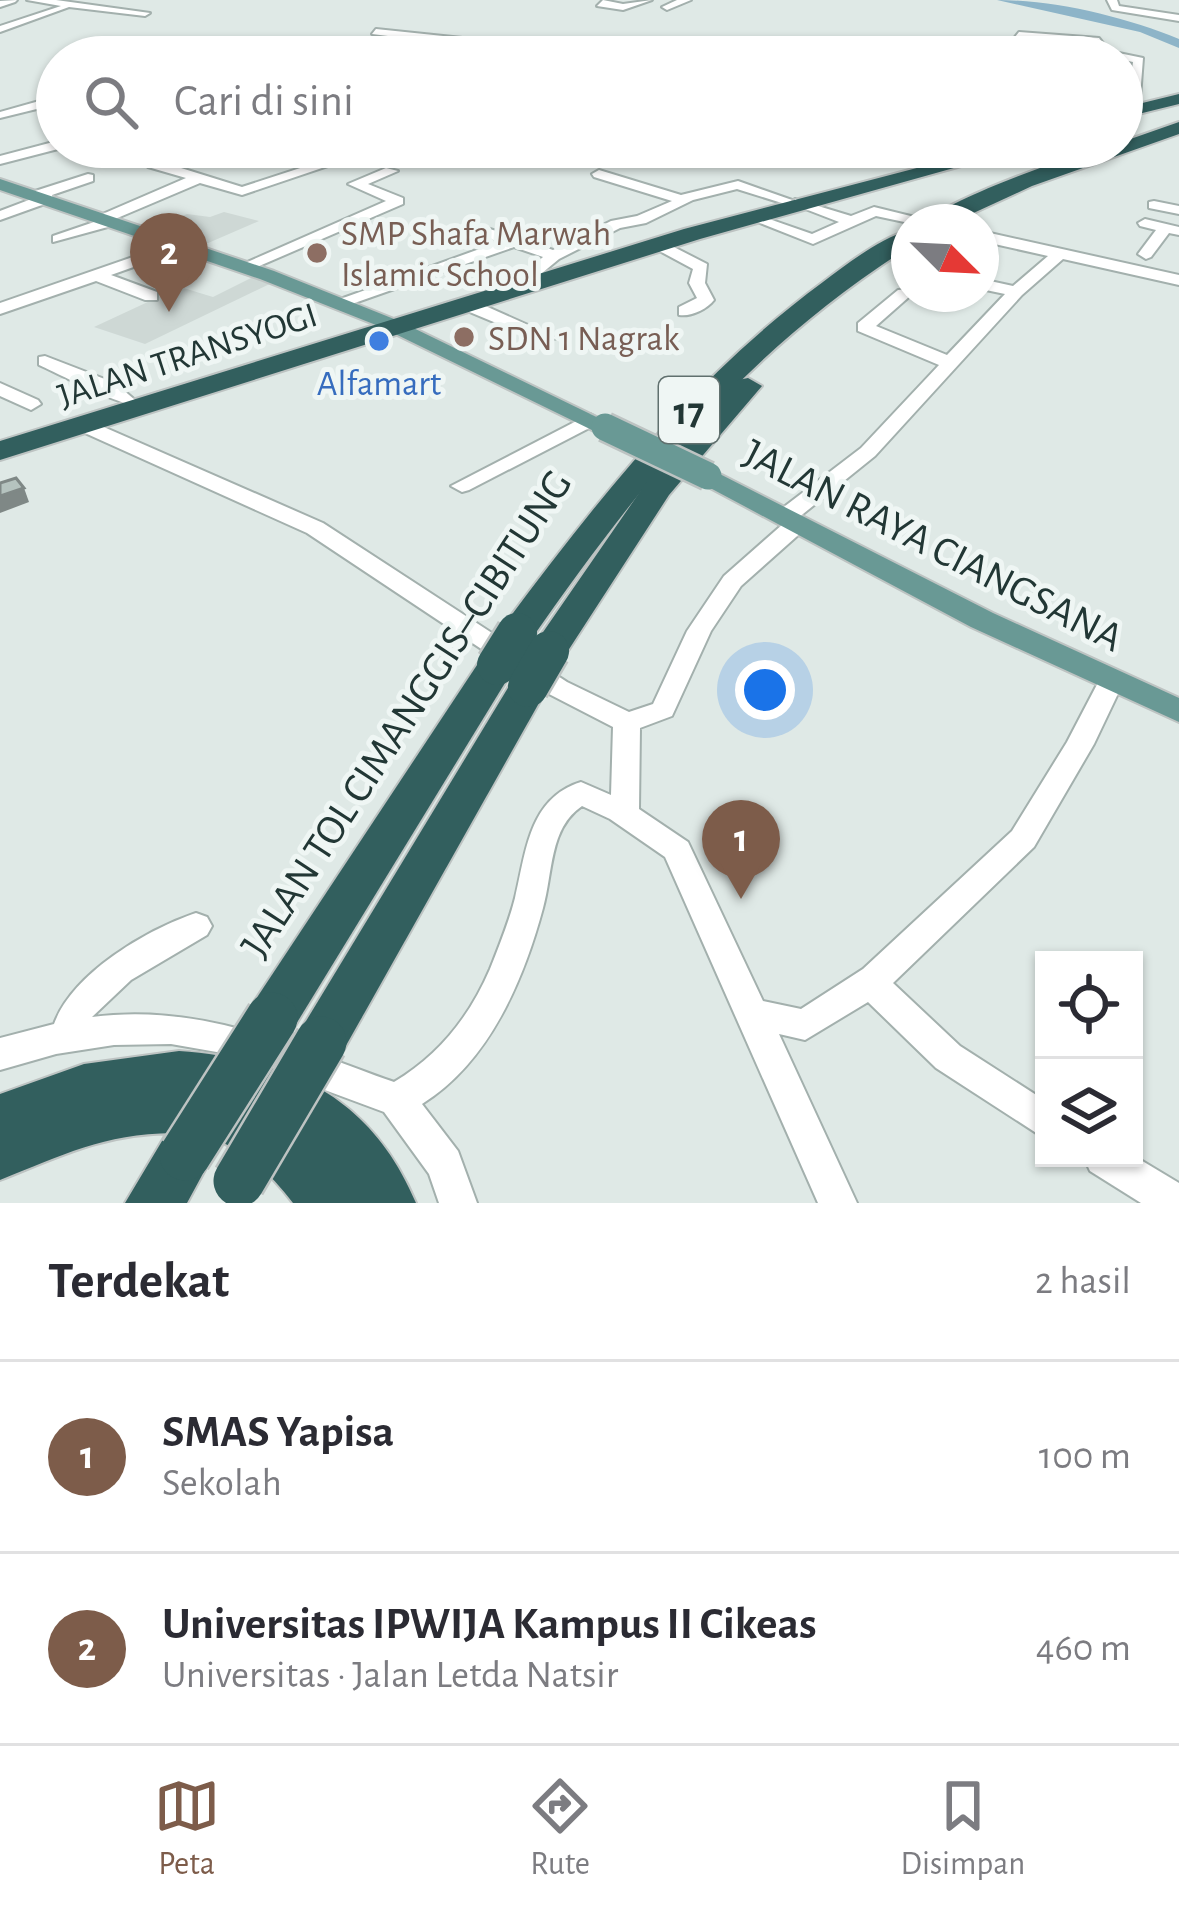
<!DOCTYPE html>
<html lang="id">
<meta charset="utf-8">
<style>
body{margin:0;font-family:"Alegreya Sans",sans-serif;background:#f7f7f7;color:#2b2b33}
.controls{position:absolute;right:36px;bottom:36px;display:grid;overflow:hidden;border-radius:0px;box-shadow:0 3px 9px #0004}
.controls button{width:108px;height:108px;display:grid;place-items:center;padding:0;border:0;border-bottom:3px solid #e1e1e2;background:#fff;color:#2b2b33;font:60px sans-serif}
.compass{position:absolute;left:891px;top:204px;width:108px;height:108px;border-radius:50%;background:#fff;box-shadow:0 3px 9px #0004;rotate:114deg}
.you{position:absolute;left:765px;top:690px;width:42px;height:42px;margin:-30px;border:9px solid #fff;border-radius:50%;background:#1a73e8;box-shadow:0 0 0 18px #1a73e833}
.badge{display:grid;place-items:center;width:78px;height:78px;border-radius:50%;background:#7d5c4a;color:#fff;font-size:39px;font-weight:700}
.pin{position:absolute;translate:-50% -99px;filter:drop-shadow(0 3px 6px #0008)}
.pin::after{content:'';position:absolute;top:63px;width:42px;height:36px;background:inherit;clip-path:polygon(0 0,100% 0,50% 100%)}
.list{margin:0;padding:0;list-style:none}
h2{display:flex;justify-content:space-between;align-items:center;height:156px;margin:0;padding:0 48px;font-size:51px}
h2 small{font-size:39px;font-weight:400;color:#7c7c81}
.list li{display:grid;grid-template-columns:78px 1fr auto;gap:36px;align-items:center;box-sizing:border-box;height:192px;padding:0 48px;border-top:3px solid #e1e1e2}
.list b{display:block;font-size:45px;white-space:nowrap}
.list p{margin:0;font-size:39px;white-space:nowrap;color:#7c7c81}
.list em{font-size:39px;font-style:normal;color:#7c7c81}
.icon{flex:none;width:66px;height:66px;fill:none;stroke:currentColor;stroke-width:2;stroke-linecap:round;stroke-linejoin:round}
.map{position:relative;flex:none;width:1179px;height:1203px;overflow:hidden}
.search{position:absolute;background:#fff;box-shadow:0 3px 9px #0004;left:36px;right:36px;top:36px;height:132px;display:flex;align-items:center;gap:30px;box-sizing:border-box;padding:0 42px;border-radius:66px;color:#7c7c81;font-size:45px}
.sheet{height:540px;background:#fff}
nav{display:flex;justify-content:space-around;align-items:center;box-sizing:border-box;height:168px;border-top:3px solid #e1e1e2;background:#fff;font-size:33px;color:#7c7c81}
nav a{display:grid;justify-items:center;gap:6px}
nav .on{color:#7d5c4a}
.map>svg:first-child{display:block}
.built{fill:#ced8d5}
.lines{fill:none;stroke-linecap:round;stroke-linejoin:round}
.river{fill:#8db4c8;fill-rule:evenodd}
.minor-casing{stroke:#a3b0ad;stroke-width:4}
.major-casing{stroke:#bdc3c2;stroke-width:4}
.highway-casing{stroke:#bdc3c2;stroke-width:4}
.minor{fill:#fff;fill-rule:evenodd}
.major{fill:#699995;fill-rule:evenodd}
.highway{fill:#325f5e;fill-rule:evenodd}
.major-bridge-casing{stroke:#bdc3c2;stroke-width:32;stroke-linecap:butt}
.highway-bridge-far1-casing{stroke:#bdc3c2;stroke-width:45;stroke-linecap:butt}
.highway-bridge-casing{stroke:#bdc3c2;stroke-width:56;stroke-linecap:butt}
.major-bridge{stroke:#699995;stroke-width:27}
.highway-bridge-far1{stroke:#325f5e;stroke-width:40}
.highway-bridge{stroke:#325f5e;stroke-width:51}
.shaded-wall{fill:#7f8886}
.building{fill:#b5c3bf;stroke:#7f8886;stroke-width:3}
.education-dot{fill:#8d6e63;stroke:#eff6f4;stroke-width:4.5}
.shop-dot{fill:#3f7fe0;stroke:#eff6f4;stroke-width:4.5}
.labels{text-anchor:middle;stroke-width:10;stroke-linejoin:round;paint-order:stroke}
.far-education-label{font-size:36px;fill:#785e54;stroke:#eff6f4;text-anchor:start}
.far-street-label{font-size:36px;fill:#223735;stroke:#eff6f4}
.far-shop-label{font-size:36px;fill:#366cbe;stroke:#eff6f4}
.shield{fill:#eff6f4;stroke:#60706e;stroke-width:3}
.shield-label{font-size:39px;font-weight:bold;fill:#223735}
.street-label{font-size:42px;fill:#223735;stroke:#eff6f4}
</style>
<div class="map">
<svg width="1179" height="1203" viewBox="0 0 1179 1203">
<rect width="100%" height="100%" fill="#dfe9e6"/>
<!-- built -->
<g class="built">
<polygon points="224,212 259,221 199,247 147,230 187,214 210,217"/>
<polygon points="259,274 276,281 145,344 94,327 180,287 213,297"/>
</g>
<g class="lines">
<!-- river -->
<path class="river" d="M997,0C1056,0 1125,17 1179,39V48L1140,32Z"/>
<defs>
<g id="minor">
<polygon points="17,0 15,2 0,7 0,1"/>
<polygon points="27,0 56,0 150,13 145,16 69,7 0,32 0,26 61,6"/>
<polygon points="603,0 623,4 652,0 623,10 597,6"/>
<polygon points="677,0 691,0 667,10 662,7"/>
<polygon points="1107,0 1117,0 1119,6 1179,15 1179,21 1112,10"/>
<polygon points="376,29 472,39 477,42 472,45 428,40 369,57 369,53 412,39 372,34"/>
<polygon points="1019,32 1099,38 1109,51 1143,58 1139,110 1133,114 1127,110 1133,62 1101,55 1095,44 1015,37"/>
<polygon points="57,96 57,104 0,118 0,112"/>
<polygon points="57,141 57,147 62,148 0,164 0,156"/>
<polygon points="155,147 172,147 182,153 165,163 242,187 365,147 384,147 242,195 200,183 115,219 115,225 53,242 53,236 97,221 98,216 186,178 148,167 148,161 164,153"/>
<polygon points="579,147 599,147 600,149 594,153"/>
<polygon points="386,168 398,171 368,184 403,198 403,204 250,270 236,267 386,201 348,184"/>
<polygon points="599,170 681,195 738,181 792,200 785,204 737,189 693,200 646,223 620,228 559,259 536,278 522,275 543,257 514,247 346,306 332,302 499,242 474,233 474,227 484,227 553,250 611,221 637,216 672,201 594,177 592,174"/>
<polygon points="88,174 93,175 93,181 52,195 53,201 0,220 0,211 34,198 32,192"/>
<polygon points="795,199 851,216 874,207 935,222 909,223 876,216 813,244 745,217 752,213 812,234 839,222 795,205"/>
<polygon points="1154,201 1179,206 1179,214 1149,208 1149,202"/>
<polygon points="1145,219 1179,227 1179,235 1169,233 1151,257 1146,259 1138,254 1156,230 1140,226 1138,223"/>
<path d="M981,231L1179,275V285L1063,259L1022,295L875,456L798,518L808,524L805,529L741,586L711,631L672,716L640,728L639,809L688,842L763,1001L801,1009L863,969L1012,831L1067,742L1102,675H1120L1124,681L1094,744L1034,847L893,983L960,1046L1044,1100V1138L936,1068L868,1002L805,1040L779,1034L857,1203H818L665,857L610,819L582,806C549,828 553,873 543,908C523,982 489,1062 422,1104L458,1151L477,1203H439L429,1174L384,1112L228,1054L171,1044L114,1045L56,1054L0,1070V1038L54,1024C73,973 146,930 196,913L207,917L212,926L207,935L131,980L92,1017C203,1003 292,1046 394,1082C438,1056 470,1016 490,969C499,946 509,922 515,898C526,852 529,798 581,782L611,795L613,727L549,694L307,533L76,429V421H90L323,523L567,682L629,712L653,704L687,631L724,576L783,524L773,518L776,513L861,448L939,365L858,331V323L898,290L909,289L910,296L876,326L947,355L1005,294L981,289V279L1013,286L1048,256L981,241Z"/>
<polygon points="179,241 187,246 184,249 111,275 157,292 157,300 145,300 96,281 0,314 0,303"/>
<path d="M654,242H664L707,264L705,283L714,300C707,309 691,317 679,315V307L697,298L689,283L693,269L654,248Z"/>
<polygon points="460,300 472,300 557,338 542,342 460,308"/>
<path d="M45,356L115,383L135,400L132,404C119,405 57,373 39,365V357Z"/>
<polygon points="0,383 38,400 41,404 31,410 0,396"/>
<polygon points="590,414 600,420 597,424 469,490 462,492 451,486"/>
<polygon points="1134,1156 1179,1183 1179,1203 1141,1203 1090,1171 1084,1158"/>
</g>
<g id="major">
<polygon points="0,179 274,271 399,321 617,427 614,432 596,432 381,327 260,279 0,190"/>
<polygon points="708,468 993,613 1179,698 1179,722 971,627 699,482 695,476 699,470"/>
</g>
<g id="highway">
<polygon points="1179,94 1179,104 1122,118 1122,108"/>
<path d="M1179,122V134L1032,186L954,222H925C951,198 1086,147 1122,147V142Z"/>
<polygon points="997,147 1029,147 700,239 0,460 0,441 684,229"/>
<path d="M909,230V247C741,355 643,480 530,641H504L498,633L504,625C599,498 694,377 823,282C847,264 879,239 909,230Z"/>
<polygon points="748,378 762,386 669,495 562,660 536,660 530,651 646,483 738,380"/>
<polygon points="497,652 511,656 516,665 290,1034 272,1040 254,1034 246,1018 254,1002 483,656"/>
<polygon points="528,674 542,678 548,687 339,1058 321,1065 303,1058 295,1042 303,1026 514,678"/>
<path d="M179,1051C289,1059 371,1096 416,1203H293C271,1174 242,1145 206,1138L213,1155L187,1203H125L165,1136L173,1133C103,1134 63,1155 0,1180V1094L84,1064Z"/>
</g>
</defs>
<!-- minor casing -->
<use href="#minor" class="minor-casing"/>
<!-- major casing -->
<use href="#major" class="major-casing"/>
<!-- highway casing -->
<use href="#highway" class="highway-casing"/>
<!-- minor -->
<use href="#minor" class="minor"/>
<!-- major -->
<use href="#major" class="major"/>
<!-- highway -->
<use href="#highway" class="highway"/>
<defs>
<polyline id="major-bridge" points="605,427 708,476"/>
<g id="highway-bridge-far1">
<polyline points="497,665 517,633"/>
<polyline points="528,687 549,651"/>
</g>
<g id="highway-bridge">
<polyline points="185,1155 272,1018"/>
<polyline points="239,1181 321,1042"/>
</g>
</defs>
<!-- major-bridge casing -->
<use href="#major-bridge" class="major-bridge-casing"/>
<!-- highway-bridge-far1 casing -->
<use href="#highway-bridge-far1" class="highway-bridge-far1-casing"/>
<!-- highway-bridge casing -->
<use href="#highway-bridge" class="highway-bridge-casing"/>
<!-- major-bridge -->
<use href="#major-bridge" class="major-bridge"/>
<!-- highway-bridge-far1 -->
<use href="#highway-bridge-far1" class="highway-bridge-far1"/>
<!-- highway-bridge -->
<use href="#highway-bridge" class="highway-bridge"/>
</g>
<!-- shaded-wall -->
<polygon class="shaded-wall" points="24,488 29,502 0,513 0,496"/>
<!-- building -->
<polygon class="building" points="16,478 24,488 0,496 0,483"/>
<!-- markers -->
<g class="education-dot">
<circle cx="317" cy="253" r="12"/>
<circle cx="464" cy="337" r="12"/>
</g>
<circle class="shop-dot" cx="379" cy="341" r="12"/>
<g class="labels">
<!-- far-education labels -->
<g class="far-education-label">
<text x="341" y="245">SMP Shafa Marwah<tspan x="341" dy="41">Islamic School</tspan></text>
<text x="488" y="350">SDN 1 Nagrak</text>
</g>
<!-- far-street labels -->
<g class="far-street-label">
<text transform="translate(187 354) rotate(-18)" y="13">JALAN TRANSYOGI</text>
</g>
<!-- far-shop labels -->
<g class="far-shop-label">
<text x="379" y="395">Alfamart</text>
</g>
<!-- shield labels -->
<rect class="shield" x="659" y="377" width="60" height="66" rx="9"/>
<g class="shield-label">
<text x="689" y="424">17</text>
</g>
<!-- street labels -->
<g class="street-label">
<text transform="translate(934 544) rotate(27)" y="15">JALAN RAYA CIANGSANA</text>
<text transform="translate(405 713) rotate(-57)" y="15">JALAN TOL CIMANGGIS–CIBITUNG</text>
</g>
</g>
</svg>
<div class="controls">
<button><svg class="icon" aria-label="locate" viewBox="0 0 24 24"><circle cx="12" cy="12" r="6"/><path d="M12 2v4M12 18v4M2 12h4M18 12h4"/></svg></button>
<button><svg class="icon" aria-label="layers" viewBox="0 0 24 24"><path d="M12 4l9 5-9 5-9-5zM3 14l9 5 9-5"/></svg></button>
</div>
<svg class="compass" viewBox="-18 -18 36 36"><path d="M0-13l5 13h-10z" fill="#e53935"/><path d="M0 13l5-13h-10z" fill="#7c7c81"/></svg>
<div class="you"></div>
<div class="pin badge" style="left:741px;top:899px">1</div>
<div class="pin badge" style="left:169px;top:312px">2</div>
<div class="search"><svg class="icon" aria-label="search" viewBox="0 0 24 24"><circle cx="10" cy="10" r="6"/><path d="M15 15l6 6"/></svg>Cari di sini</div>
</div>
<section class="sheet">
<h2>Terdekat<small>2 hasil</small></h2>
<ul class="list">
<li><span class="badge">1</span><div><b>SMAS Yapisa</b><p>Sekolah</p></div><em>100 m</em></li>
<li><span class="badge">2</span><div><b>Universitas IPWIJA Kampus II Cikeas</b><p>Universitas · Jalan Letda Natsir</p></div><em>460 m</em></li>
</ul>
</section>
<nav>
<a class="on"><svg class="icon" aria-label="map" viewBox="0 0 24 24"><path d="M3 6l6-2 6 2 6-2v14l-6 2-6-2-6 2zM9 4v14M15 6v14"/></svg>Peta</a>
<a><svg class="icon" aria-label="directions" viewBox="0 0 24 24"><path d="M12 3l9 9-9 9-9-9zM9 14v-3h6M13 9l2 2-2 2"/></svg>Rute</a>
<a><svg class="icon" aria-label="saved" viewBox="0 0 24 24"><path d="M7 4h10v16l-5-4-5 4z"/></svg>Disimpan</a>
</nav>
